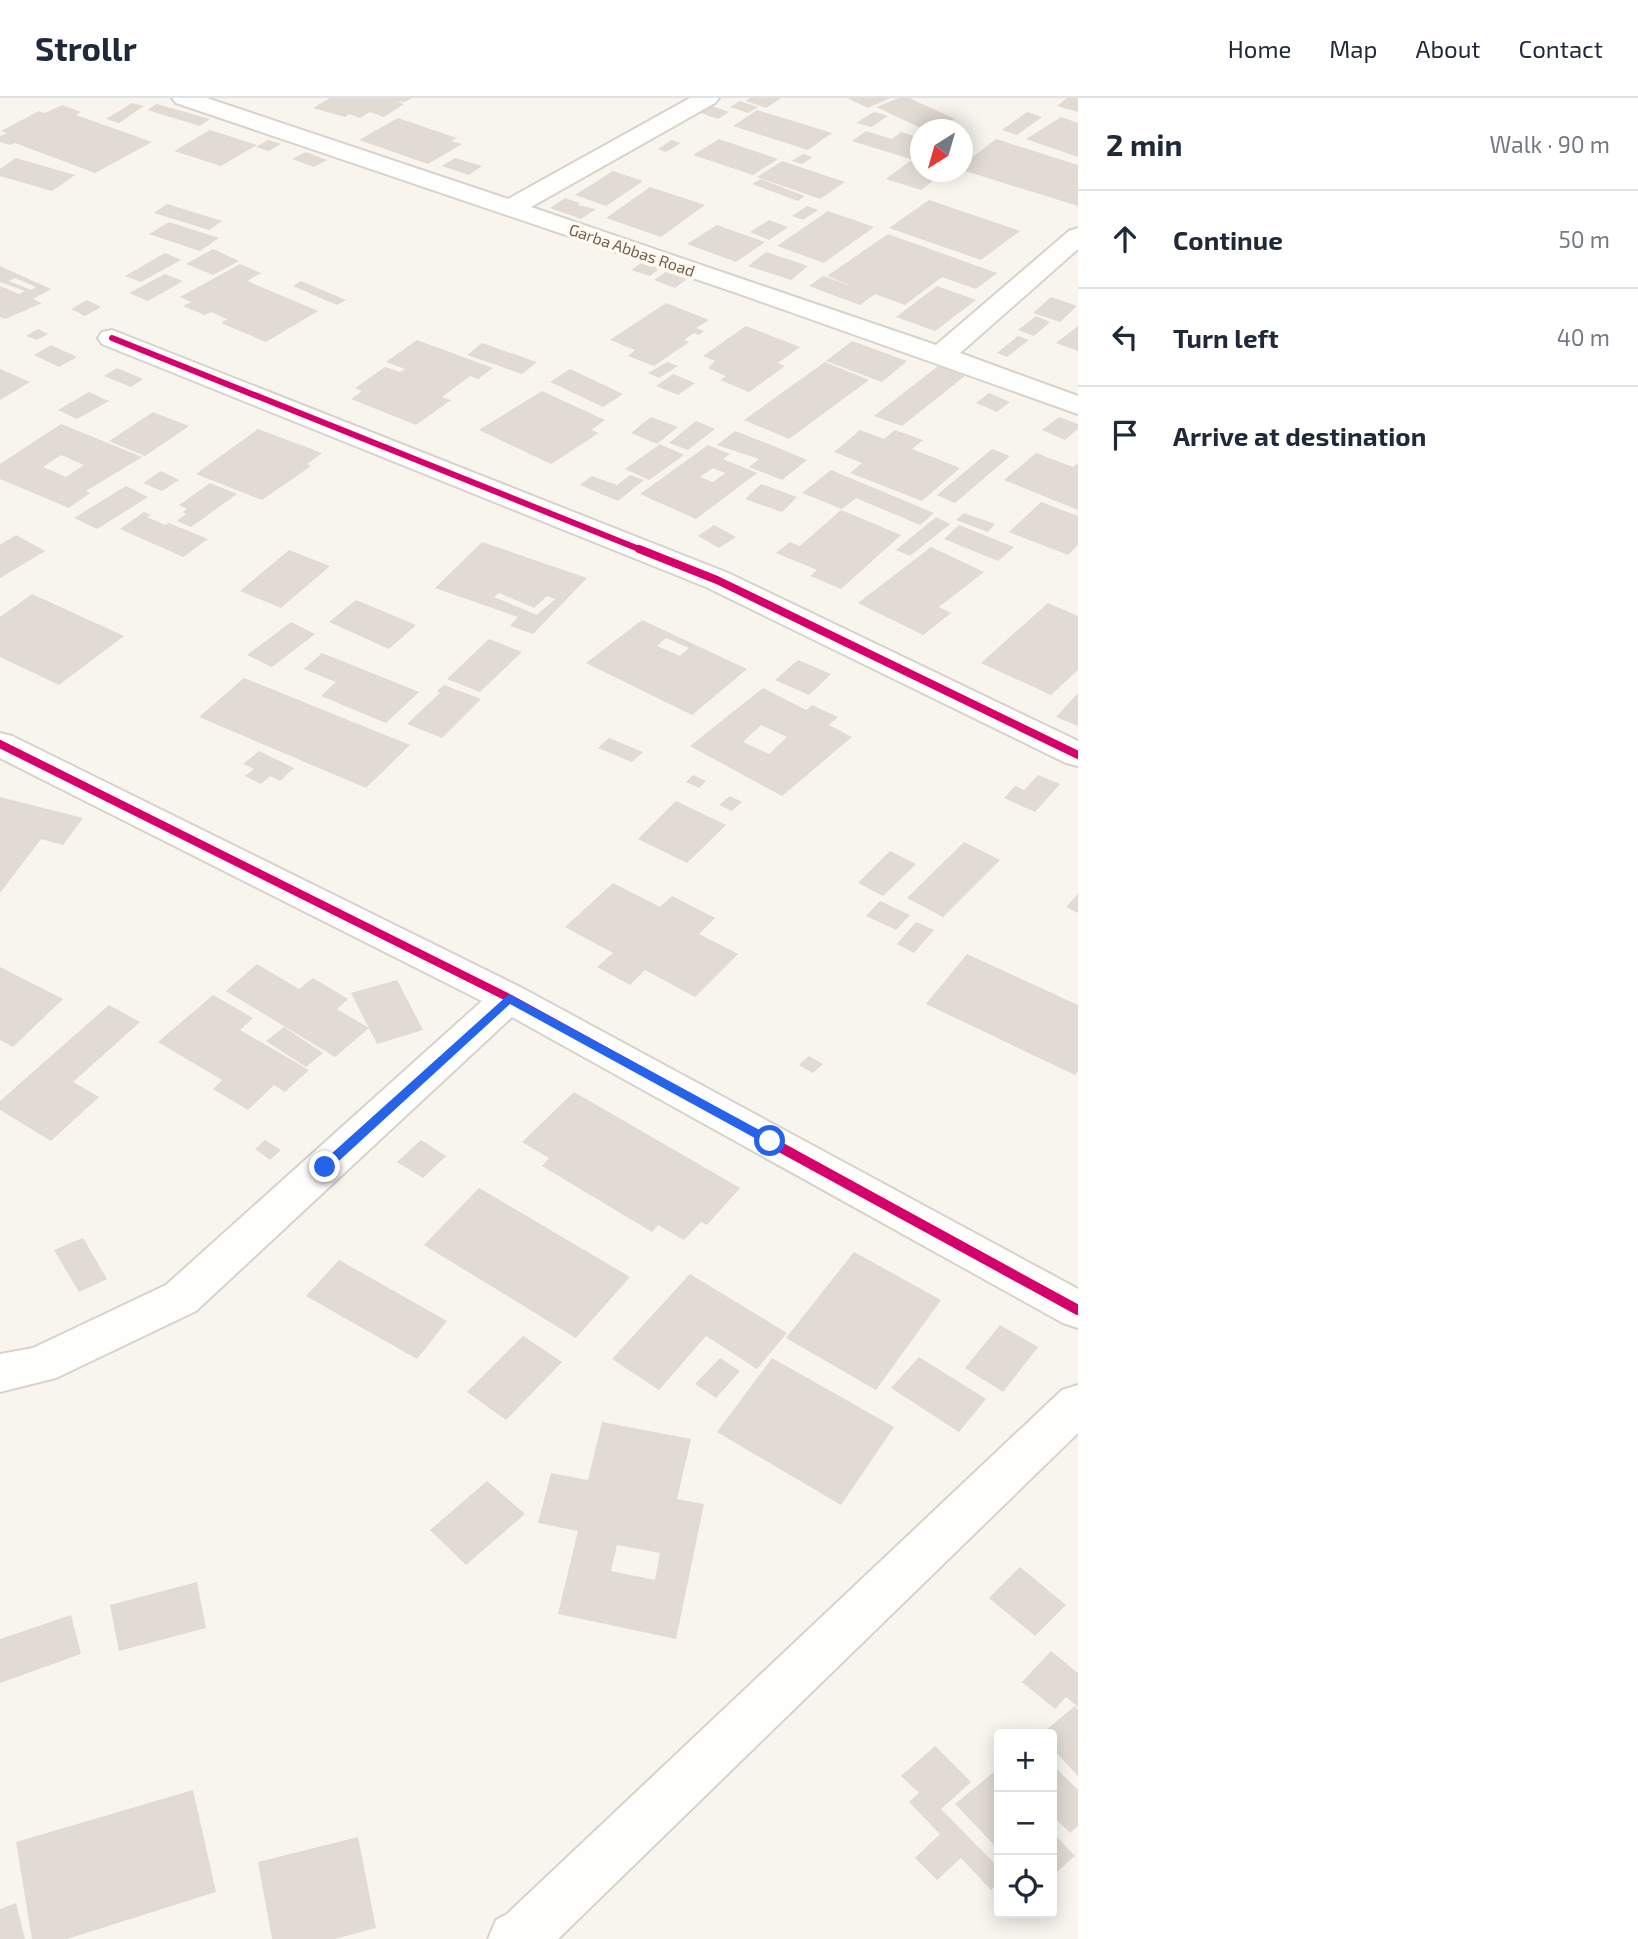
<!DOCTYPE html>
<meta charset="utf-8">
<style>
body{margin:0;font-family:"Exo 2",sans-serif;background:#f6f6f7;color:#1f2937}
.controls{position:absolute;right:21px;bottom:21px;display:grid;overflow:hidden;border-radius:7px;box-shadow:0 4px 18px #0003}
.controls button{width:63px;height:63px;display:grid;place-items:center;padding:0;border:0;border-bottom:2px solid #e0e1e3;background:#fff;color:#1f2937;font:35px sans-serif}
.compass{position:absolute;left:910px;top:21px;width:63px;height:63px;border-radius:50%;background:#fff;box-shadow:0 4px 18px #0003;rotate:217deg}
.stop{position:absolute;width:21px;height:21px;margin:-16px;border:5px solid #2563eb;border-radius:50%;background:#fff}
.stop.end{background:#2563eb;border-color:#fff;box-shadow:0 2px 7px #0008}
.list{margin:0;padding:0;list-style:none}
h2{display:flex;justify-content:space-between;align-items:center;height:91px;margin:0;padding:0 28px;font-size:30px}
h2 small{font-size:23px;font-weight:400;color:#747a83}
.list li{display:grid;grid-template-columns:46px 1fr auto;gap:21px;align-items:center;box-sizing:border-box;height:98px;padding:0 28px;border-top:2px solid #e0e1e3}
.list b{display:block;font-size:26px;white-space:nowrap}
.list em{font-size:23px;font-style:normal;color:#747a83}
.icon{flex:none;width:38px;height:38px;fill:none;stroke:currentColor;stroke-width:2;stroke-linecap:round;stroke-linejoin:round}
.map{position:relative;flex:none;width:1078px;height:1841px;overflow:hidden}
header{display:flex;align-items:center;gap:42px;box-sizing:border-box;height:98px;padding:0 35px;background:#fff;border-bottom:2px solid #e0e1e3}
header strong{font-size:33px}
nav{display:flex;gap:38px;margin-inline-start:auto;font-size:24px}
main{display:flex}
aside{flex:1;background:#fff}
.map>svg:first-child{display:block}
.building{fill:#e2dbd3;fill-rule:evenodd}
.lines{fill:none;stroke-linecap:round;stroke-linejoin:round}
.street-casing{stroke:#d7d2cc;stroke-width:4}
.street{fill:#fefefc;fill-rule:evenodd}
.cycleway-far2-casing{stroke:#fefaf1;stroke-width:9}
.cycleway-far1-casing{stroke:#fefaf1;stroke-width:12}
.cycleway-casing{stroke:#fefaf1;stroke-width:15}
.cycleway-far2{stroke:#d6006c;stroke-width:6}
.cycleway-far1{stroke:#d6006c;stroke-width:8}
.cycleway{stroke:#d6006c;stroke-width:10}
.route{fill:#2563eb}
.labels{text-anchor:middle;stroke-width:7;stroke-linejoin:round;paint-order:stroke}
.far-street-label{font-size:16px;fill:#755f4f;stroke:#fefaf1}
</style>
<header>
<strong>Strollr</strong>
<nav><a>Home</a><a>Map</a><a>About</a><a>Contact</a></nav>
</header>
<main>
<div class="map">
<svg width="1078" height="1841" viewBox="0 0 1078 1841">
<rect width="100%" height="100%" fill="#f7f5ee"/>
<!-- building -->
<g class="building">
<polygon points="330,0 412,0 405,4 395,3 404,6 384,19 370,14 360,20 349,16 345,19 313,10"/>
<polygon points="750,0 781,0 766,10 746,3"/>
<polygon points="847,0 890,0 868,10"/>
<polygon points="899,0 909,0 955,21 950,23 960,28 952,32 925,32 876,9"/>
<polygon points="1067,0 1078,0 1078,14 1057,8"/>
<polygon points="740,3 758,9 748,15 730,9"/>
<polygon points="132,5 144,8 119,25 106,21"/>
<polygon points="157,6 210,21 200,28 147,12"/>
<polygon points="62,7 81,14 76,17 152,44 95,75 15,45 10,47 0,44 0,38 7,35 1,33 39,13 45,15"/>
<polygon points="712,8 723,12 729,14 718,21 701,15"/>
<polygon points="757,12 832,35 808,52 733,28"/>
<polygon points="874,14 888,18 871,29 856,25"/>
<polygon points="1027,14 1042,19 1017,37 1002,32"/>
<polygon points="1061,19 1078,25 1078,59 1026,41"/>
<polygon points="398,20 457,40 451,43 462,46 428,66 359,42"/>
<polygon points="210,32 257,47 221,68 174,53"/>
<polygon points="866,33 892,41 901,34 920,40 920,64 852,43"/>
<polygon points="719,41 778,61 753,77 693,57"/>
<polygon points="996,41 1078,67 1078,108 962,72 962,67"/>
<polygon points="268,42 281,46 269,53 256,49"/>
<polygon points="672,42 681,45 666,54 658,51"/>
<polygon points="306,54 327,62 314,69 292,61"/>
<polygon points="803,56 813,59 802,66 792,63"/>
<polygon points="16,60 75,77 52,93 0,78 0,71"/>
<polygon points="455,60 482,68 469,77 442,68"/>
<polygon points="782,63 845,84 820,101 757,79"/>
<polygon points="910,63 920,66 920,74 945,74 921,92 886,81"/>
<polygon points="613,73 643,83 606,108 575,97"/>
<polygon points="761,81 805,98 798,103 752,86"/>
<polygon points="650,89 705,107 661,139 606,120"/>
<polygon points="565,100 580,105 577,107 596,111 581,121 550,110"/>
<polygon points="929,102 1020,133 981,162 889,130"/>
<polygon points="167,106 222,123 209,132 154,115"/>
<polygon points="807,108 818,112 803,122 792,118"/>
<polygon points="828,113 874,129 824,165 777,148"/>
<polygon points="769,122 788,129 769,142 750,134"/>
<polygon points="169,124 219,140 200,153 149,136"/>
<polygon points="717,127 765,144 736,164 687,146"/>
<polygon points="888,136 997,175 976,191 942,179 905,207 875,196 860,207 809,188 823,178 854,189 827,178"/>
<polygon points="213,151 239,163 213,177 186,166"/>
<polygon points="766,154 808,168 791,182 748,168"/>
<polygon points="165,155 181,162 141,184 125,178"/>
<polygon points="641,165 659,171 650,178 631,172"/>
<polygon points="240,166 261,175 247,183 318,213 266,244 221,225 227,221 211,214 205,217 183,208 191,204 180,199"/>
<path d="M0,168L51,191L33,201L42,205L5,221L0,219V188L19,196L25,193L0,184ZM15,180L36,189L31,192L9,183Z"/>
<polygon points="666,174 687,181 675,190 654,182"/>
<polygon points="165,176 183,183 148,203 129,195"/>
<polygon points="301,183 346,202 337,207 293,188"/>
<polygon points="937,188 976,202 935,233 896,219"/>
<polygon points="1051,199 1077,208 1060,224 1033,215"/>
<polygon points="87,202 101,209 85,218 71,211"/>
<polygon points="666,205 709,222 696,230 704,233 699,237 694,235 684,242 689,244 654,268 628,258 635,252 610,242"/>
<polygon points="1036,218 1050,224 1034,238 1018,232"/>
<polygon points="746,228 800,249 778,265 785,268 749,294 720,282 726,278 708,270 715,263 703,258"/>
<polygon points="1078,228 1078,253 1056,245"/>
<polygon points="38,231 48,236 37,242 26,238"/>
<polygon points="1018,238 1029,242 1007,259 997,255"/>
<polygon points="417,242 493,270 478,281 470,278 442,299 451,302 416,327 351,301 362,293 355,290 385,269 400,274 405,271 386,264"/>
<polygon points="852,243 907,263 882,284 826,263"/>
<polygon points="482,245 537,264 522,276 467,257"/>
<polygon points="51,247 77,259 59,269 34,257"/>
<polygon points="667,264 678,268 659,280 648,275"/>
<polygon points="825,264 869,282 789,341 744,322"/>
<polygon points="938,268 965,278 902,328 874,318"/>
<polygon points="117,270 143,281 131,289 104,278"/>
<polygon points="0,271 30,284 0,302"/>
<polygon points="570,271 623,296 603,309 550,284"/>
<polygon points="673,276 695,285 678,297 656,288"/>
<polygon points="542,293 605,322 591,332 599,335 551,366 479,332"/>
<polygon points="89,294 109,303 77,321 58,312"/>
<polygon points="989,295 1010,304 997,314 976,305"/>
<polygon points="153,314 189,328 145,358 109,343"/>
<polygon points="651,319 678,329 657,346 631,335"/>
<polygon points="1059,319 1078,326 1078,331 1065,342 1042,332"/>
<polygon points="696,323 715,331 688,352 669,345"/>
<path d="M61,326L142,359L86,393L90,395L69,410L0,381V366ZM61,357L84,367L66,379L43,369Z"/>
<polygon points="258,331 322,355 307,366 311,368 262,402 196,376"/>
<polygon points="860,332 884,341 895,332 923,342 912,351 960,370 922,403 850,375 862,365 834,354"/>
<polygon points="735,333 774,348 807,362 782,382 749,369 759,361 717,347"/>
<polygon points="660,346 684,357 649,382 625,371"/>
<path d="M708,347L730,356L723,361L757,375L696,421L640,396ZM713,370L725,375L713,384L700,379Z"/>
<polygon points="992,351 1010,358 955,405 937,397"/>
<polygon points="1036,355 1073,369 1078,365 1078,412 1004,382"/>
<polygon points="831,372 934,415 920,427 856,400 842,411 802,395"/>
<polygon points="161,373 179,382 162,393 143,385"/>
<polygon points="630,377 644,382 618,403 580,387 592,378 617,387"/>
<polygon points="210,385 237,396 191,429 177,423 186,416 183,414 187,411 179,407"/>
<polygon points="761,386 797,399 782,414 745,401"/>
<polygon points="126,388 148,399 97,431 74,420"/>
<polygon points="1041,404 1078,418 1078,447 1068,457 1009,434"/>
<polygon points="841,412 901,437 841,491 810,478 817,472 776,455 790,444 800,448"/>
<polygon points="144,414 151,417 147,419 165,427 169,425 208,441 183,459 120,431"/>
<polygon points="964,415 995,426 988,434 956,422"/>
<polygon points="936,419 950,426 910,458 896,452"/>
<polygon points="714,427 736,439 719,450 698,438"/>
<polygon points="959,427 1014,449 998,463 944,441"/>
<polygon points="16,437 45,453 0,480 0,447"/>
<path d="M482,444L587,480L533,536L510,528L518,519L435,490ZM499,495L534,510L547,498L555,501L537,517L494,499Z"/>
<polygon points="931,449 984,474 939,509 951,515 923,537 858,505"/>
<polygon points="289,452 330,468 281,510 240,493"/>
<polygon points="32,496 124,538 59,587 0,559 0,519"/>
<polygon points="356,502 416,527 389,551 329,524"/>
<polygon points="1048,505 1078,518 1078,572 1051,597 981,565"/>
<path d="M642,522L747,571L692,617L586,565ZM666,540L689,550L680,558L657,548Z"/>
<polygon points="291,524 315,536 272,569 247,557"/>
<polygon points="489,541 522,554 480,594 447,581"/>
<polygon points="322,555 419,594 386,625 321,598 336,584 304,571"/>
<polygon points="798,562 831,576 809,597 775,582"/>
<polygon points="244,580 410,647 366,690 199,619"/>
<polygon points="444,587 481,601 442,640 407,626 440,595 437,593"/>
<path d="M763,590L806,612L812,607L838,619L829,627L852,639L782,698L690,648ZM761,627L787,639L769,656L743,644Z"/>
<polygon points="1078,595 1078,628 1056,619"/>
<polygon points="609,640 643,654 632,664 598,650"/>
<polygon points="259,653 294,670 280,683 270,678 261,686 245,678 254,671 243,666"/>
<polygon points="693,677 706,683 699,690 686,684"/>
<polygon points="1038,677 1060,686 1035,714 1004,700 1015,688 1024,692"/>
<polygon points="730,698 742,704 732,713 719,707"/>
<polygon points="0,699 83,720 63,747 41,741 0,795"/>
<polygon points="676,703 726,727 687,765 638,741"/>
<polygon points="964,744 1000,762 943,819 907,800"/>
<polygon points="890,753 916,766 883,798 858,785"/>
<polygon points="613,785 660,809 672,798 715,820 699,836 738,856 695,899 645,872 630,887 597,869 613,855 565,829"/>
<polygon points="1078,796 1078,815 1066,809"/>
<polygon points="880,803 910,817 896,832 866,818"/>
<polygon points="916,824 934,832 914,855 897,846"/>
<polygon points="967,856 1078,907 1078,973 1075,977 926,906"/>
<polygon points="257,866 299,891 313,880 348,901 337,911 369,930 335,959 226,893"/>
<polygon points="0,869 63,901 13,949 0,942"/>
<polygon points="397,882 423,932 377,946 351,895"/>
<polygon points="213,897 253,920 240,932 309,972 285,994 274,987 248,1012 213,991 222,982 158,944"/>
<polygon points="109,907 140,924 73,984 99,999 51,1043 0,1012 0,1003"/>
<polygon points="284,929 323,955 306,969 266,943"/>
<polygon points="809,958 823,966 813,975 799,967"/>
<polygon points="574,994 740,1090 707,1127 701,1124 684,1142 658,1127 652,1134 542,1068 549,1060 522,1044"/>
<polygon points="265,1042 281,1052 270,1062 255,1051"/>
<polygon points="421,1042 446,1058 423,1080 397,1064"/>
<polygon points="479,1090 630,1179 576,1240 424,1147"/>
<polygon points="83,1140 107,1181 79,1194 54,1152"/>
<polygon points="854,1154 941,1202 876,1292 786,1240"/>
<polygon points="339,1162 447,1223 417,1261 306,1198"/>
<polygon points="690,1176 787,1235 757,1271 706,1238 659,1292 612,1261"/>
<polygon points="1000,1227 1038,1249 1003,1294 965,1270"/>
<polygon points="523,1238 562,1264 506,1322 467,1294"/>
<polygon points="919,1259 986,1301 959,1334 891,1290"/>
<polygon points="720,1260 740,1273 716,1300 695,1286"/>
<polygon points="772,1260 894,1329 841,1407 717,1334"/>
<path d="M602,1324L691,1341L677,1401L704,1406L676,1541L558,1516L578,1433L538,1425L551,1375L588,1382ZM617,1447L660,1455L655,1482L611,1473Z"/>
<polygon points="487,1383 525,1416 466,1467 430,1432"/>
<polygon points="1020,1469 1066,1507 1035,1538 989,1500"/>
<polygon points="197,1484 206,1530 119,1553 110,1507"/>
<polygon points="71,1517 81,1556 0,1585 0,1541"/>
<polygon points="1051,1553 1078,1575 1078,1609 1066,1599 1055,1611 1022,1584"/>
<polygon points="1075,1608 1078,1612 1078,1678 1052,1650 1052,1636 1041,1636"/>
<polygon points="935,1648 971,1684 941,1711 999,1770 999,1785 991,1792 961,1760 937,1782 915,1760 940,1736 909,1704 919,1695 901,1678"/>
<polygon points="1052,1666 1078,1692 1078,1728 1070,1735 1052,1717"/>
<polygon points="994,1674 999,1679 999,1752 955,1706"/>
<polygon points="193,1692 216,1794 67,1841 32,1841 16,1744"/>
<polygon points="1052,1734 1075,1758 1052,1778"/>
<polygon points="358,1739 376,1830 335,1841 272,1841 258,1764"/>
<polygon points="16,1805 25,1841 0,1841 0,1811"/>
</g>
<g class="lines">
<defs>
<g id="street">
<polygon points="172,0 207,0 508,101 690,0 719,0 715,5 531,109 936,247 1069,133 1078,130 1078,151 960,255 1078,298 1078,316 734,194 176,5"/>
<polygon points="112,232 728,475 1078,643 1078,668 1066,665 706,489 102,246 98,240 102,234"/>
<polygon points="0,635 12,638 522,890 1078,1191 1078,1230 1063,1225 512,919 196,1213 56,1280 0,1294 0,1256 33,1250 166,1187 482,903 0,660"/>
<polygon points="1078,1287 1078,1335 558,1841 488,1841 496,1822 507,1816 1062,1292"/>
</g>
</defs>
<!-- street casing -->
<use href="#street" class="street-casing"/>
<!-- street -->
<use href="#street" class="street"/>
<defs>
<polyline id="cycleway-far2" points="112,240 644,453"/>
<g id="cycleway-far1">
<polyline points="639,451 717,482 1078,657"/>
<polyline points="0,646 509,900 784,1051"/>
</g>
<polyline id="cycleway" points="780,1049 1078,1212"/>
</defs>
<!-- cycleway-far2 casing -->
<use href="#cycleway-far2" class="cycleway-far2-casing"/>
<!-- cycleway-far1 casing -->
<use href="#cycleway-far1" class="cycleway-far1-casing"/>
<!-- cycleway casing -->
<use href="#cycleway" class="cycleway-casing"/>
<!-- cycleway-far2 -->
<use href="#cycleway-far2" class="cycleway-far2"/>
<!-- cycleway-far1 -->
<use href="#cycleway-far1" class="cycleway-far1"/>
<!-- cycleway -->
<use href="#cycleway" class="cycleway"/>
</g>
<!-- route -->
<polygon class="route" points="509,896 774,1040 774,1046 766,1046 510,906 329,1072 320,1072 320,1066"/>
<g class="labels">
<!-- far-street labels -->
<g class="far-street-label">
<text transform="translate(632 152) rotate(19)" y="6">Garba Abbas Road</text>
</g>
</g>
</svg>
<div class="controls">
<button>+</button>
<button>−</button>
<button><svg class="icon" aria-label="locate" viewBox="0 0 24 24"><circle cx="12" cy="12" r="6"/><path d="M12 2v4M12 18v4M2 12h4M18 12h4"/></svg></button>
</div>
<svg class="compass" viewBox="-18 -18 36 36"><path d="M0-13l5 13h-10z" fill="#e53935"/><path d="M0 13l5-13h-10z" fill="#747a83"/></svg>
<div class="stop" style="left:770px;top:1043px"></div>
<div class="stop end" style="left:325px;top:1069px"></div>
</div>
<aside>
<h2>2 min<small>Walk · 90 m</small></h2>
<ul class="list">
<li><svg class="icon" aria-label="ahead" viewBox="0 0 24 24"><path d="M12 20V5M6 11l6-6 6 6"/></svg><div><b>Continue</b></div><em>50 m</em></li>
<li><svg class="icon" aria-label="left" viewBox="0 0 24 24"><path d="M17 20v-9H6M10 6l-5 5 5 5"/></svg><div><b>Turn left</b></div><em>40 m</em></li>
<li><svg class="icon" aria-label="arrive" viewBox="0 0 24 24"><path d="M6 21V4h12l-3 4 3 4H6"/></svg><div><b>Arrive at destination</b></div></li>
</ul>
</aside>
</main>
